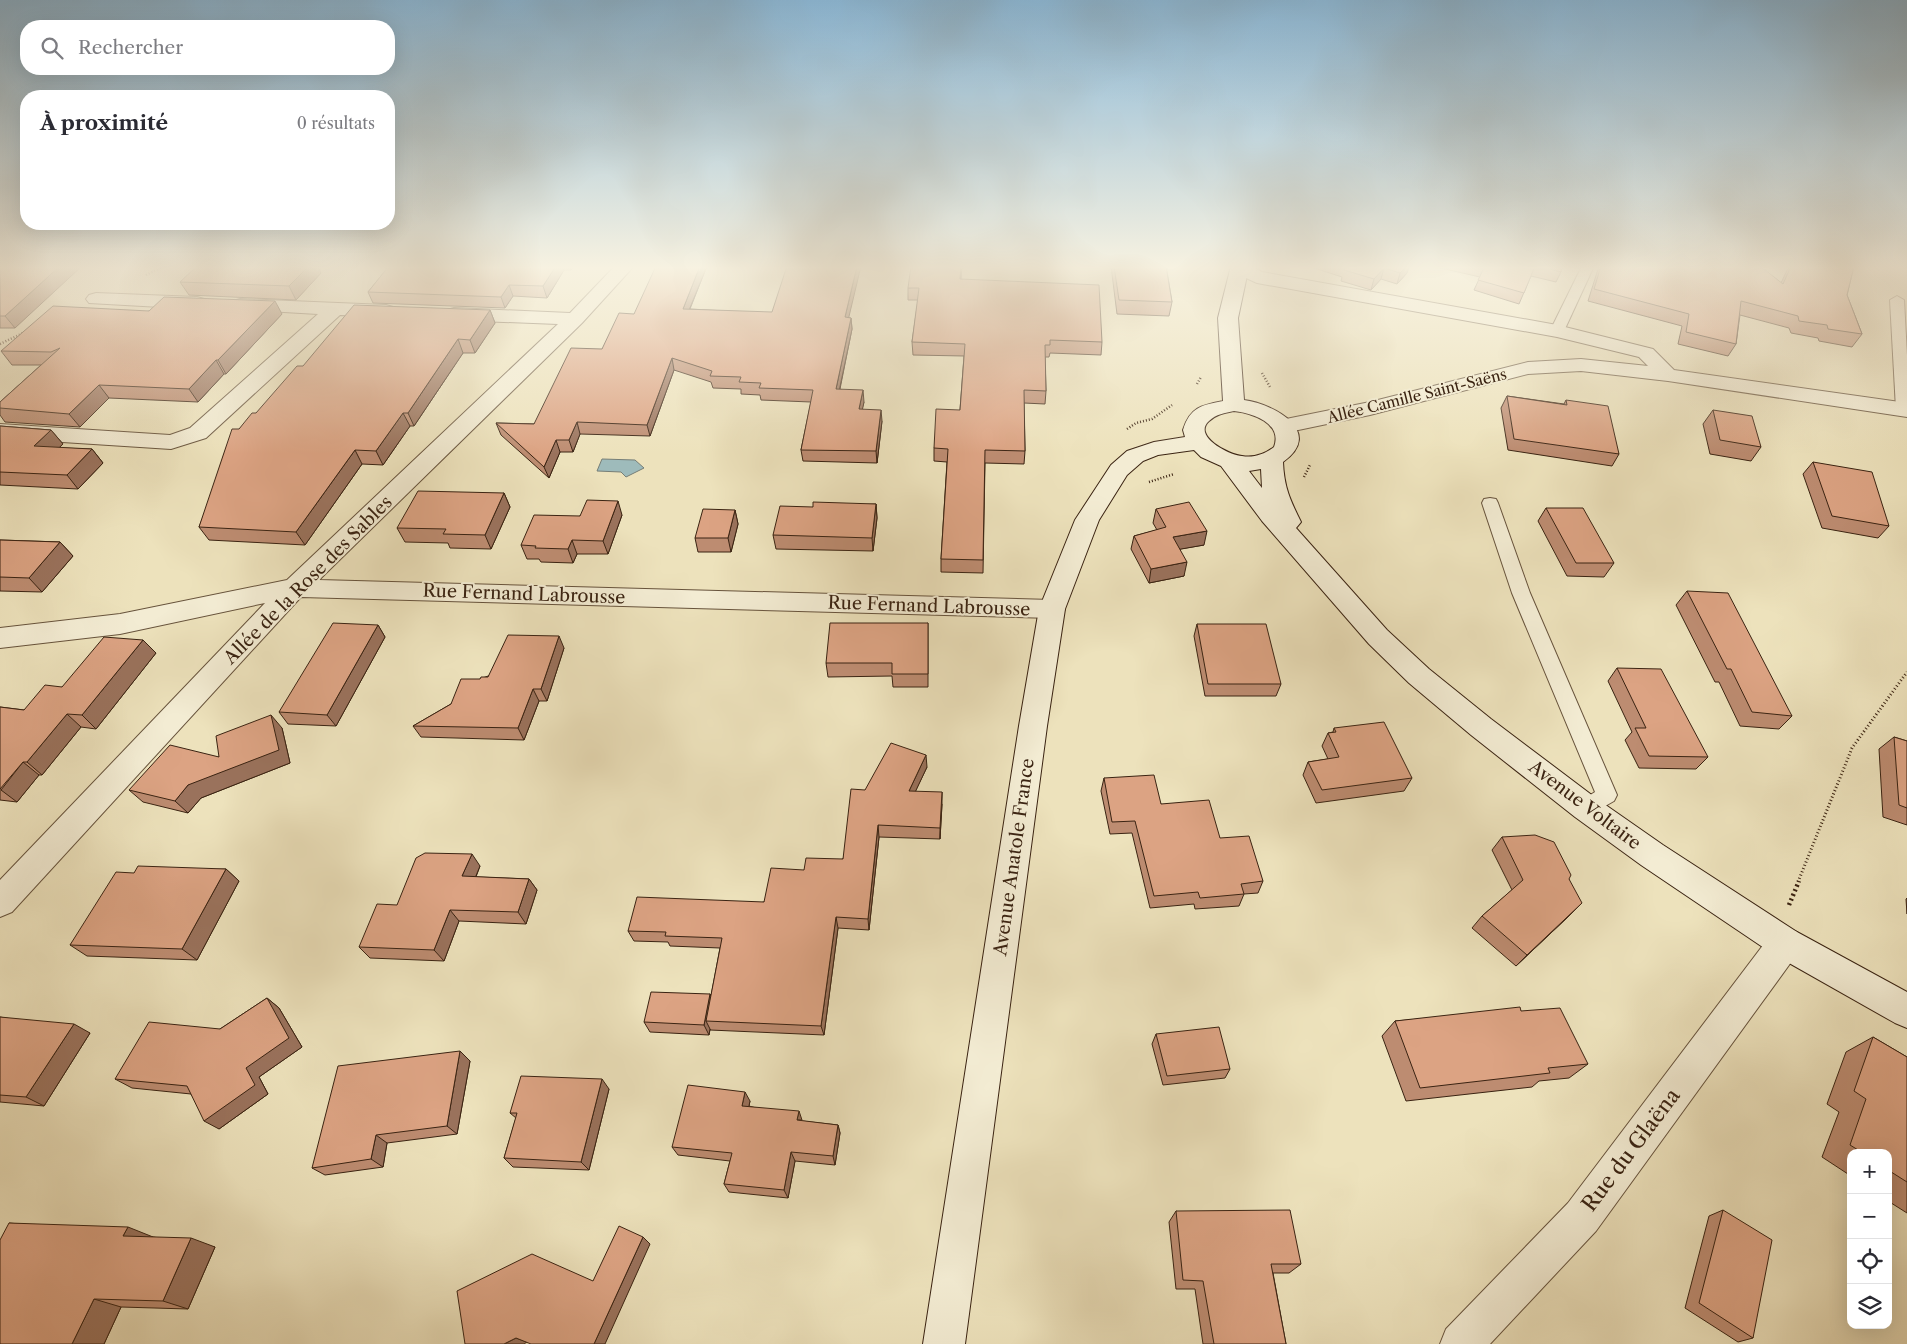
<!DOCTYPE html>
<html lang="fr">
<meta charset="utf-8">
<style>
body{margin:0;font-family:"Libre Caslon Text",serif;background:#f2f2f3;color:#2b2b33}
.controls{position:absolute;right:15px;bottom:15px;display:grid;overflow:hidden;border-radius:10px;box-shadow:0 5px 20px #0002}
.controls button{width:45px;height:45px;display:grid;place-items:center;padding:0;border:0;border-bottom:1px solid #e1e1e2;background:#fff;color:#2b2b33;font:25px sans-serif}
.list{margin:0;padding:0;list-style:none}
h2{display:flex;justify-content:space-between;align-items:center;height:65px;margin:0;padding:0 20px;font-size:21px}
h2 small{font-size:16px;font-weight:400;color:#7c7c81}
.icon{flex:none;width:28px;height:28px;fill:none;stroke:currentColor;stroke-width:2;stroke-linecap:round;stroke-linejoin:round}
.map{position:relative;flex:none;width:1907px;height:1344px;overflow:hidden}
.search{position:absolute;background:#fff;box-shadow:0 5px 20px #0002;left:20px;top:20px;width:375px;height:55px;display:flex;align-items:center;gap:12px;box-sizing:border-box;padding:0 18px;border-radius:20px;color:#7c7c81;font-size:19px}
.panel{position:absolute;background:#fff;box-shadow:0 5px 20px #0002;left:20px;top:90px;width:375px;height:140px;border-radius:20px}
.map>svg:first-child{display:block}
.water{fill:#9ebbbb;stroke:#767e77}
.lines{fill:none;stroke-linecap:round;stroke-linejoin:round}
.lane-casing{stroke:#67533c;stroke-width:2}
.street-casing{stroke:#67533c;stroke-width:2}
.secondary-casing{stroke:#3a2312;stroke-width:2}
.path-far2{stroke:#3a2312;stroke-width:2.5;stroke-dasharray:1 2;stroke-linecap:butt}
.path-far1{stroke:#3a2312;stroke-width:3;stroke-dasharray:1 2.5;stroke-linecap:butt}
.path{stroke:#3a2312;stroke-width:4.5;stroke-dasharray:2 3;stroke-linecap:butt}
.lane{fill:#f3ecd3;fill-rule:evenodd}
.street{fill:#f3ecd3;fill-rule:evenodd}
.secondary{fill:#f3ecd3;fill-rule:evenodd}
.wall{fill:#bd8c71;stroke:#3a2312}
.shaded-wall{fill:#9a725c;stroke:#3a2312}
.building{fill:#dca383;stroke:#3a2312}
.labels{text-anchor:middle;stroke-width:4;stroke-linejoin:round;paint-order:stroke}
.far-street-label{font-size:15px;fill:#3a2312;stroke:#f3ecd3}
.street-label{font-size:18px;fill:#3a2312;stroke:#f3ecd3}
.near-street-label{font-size:21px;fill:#3a2312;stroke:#f3ecd3}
</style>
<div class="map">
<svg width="1907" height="1344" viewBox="0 0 1907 1344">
<rect width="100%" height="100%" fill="#ede2bc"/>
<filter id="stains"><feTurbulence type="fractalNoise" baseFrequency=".004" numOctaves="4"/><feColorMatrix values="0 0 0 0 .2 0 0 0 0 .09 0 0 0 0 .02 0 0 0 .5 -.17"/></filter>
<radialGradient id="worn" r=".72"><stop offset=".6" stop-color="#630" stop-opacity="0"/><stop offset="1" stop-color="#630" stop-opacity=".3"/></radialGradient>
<!-- water -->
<polygon class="water" points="602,459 635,460 644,468 626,477 621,472 597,471"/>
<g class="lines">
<defs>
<g id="lane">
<polygon points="1582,266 1594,266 1564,331 1557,335 1552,334 1550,331"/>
<polygon points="1897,296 1904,300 1907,355 1907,412 1898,412 1896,409 1890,300"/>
<polygon points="1490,498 1496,499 1498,503 1530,593 1617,795 1614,801 1586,817 1579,814 1576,808 1579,802 1595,792 1512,593 1482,503 1484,499"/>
</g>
<g id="street">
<polygon points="615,266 634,266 582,323 319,580 1052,600 1061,602 1065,609 1061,616 1052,618 301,597 12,912 0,917 0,880 265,603 120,634 0,648 0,628 120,614 287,580 558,324 454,320 447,318 444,314 447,310 454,308 570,313"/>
<polygon points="1232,266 1251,266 1262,272 1557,325 1653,349 1674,370 1907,403 1907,417 1668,381 1581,371 1528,374 1370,415 1284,433 1276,431 1273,426 1276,421 1370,402 1528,362 1581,359 1648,366 1639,357 1557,337 1257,283 1233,272 1231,268"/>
<polygon points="96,293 197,297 204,299 207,303 204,307 197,309 89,303 86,299 89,295"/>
<polygon points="240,299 386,305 393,307 396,311 393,315 386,317 340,315 206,438 171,449 0,438 0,424 170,435 190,428 318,314 233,309 230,305 233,301"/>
<polygon points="1785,927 1797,932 1802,943 1797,954 1596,1231 1490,1344 1440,1344 1446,1329 1568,1203 1773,932"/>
</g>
<path id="secondary" d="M1231,266H1249L1238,318L1244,400C1274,404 1325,432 1283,462C1284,487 1290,500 1301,522L1296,528L1387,630L1429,669L1491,719L1597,799L1663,845L1797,932L1907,992V1028L1895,1023L1773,954L1641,865L1575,817L1471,735L1409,683L1369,644L1262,521L1221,466L1201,457L1194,450L1158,455L1143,461L1127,475L1099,520L1065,609L1047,726L965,1344H923L1019,726L1039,609L1075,520L1111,465L1127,451L1154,442L1185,437L1183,430C1190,407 1202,405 1223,401L1218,318ZM1234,411C1252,413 1283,423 1274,447C1265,454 1254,458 1242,456C1229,455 1192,436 1209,421C1216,414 1225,413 1234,411ZM1261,469L1262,488L1249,471Z"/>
</defs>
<!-- lane casing -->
<use href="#lane" class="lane-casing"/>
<!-- street casing -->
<use href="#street" class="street-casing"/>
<!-- secondary casing -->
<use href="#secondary" class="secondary-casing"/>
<!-- path-far2 -->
<g class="path-far2">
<polyline points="146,275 164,266"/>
<polyline points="0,344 23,333"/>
<polyline points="1262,373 1270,387"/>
<polyline points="1197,384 1201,377"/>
<polyline points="1127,429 1136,423 1152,419 1172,405"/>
<polyline points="1304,477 1310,465"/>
<polyline points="1149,482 1174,474"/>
</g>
<!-- path-far1 -->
<polyline class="path-far1" points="1798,882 1852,748 1907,672"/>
<!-- path -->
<polyline class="path" points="1789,905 1799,881"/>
<!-- lane -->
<use href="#lane" class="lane"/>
<!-- street -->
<use href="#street" class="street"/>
<!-- secondary -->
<use href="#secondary" class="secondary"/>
</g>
<!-- wall -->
<g class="wall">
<polygon points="389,266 574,266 571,270 564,270 547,298 513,296 505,308 373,303 368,292"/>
<polygon points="707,266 690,309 851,318 852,329 840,389 864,402 862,409 882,421 877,463 803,461 801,450 811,402 761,400 760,395 741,394 741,389 713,388 711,382 674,370 650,436 580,434 573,452 560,452 549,478 501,435 496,423 534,424 634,314"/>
<polygon points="1111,266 1166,266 1172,302 1169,316 1117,314"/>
<polygon points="1308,266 1409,266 1407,273 1397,284 1381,279 1371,290 1341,281 1342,277"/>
<polygon points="1432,266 1562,266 1561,272 1556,282 1531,276 1519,304 1474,290 1480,277"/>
<polygon points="1599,266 1760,266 1781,283 1789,266 1854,266 1847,295 1862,334 1852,347 1819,341 1818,338 1791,333 1789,328 1740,315 1736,344 1728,356 1678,344 1682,326 1588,301"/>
<polygon points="0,269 15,328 0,328"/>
<polygon points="321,273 296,300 189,295 180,282"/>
<polygon points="961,280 1102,342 1101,355 1050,353 1049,357 1045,357 1046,391 1045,404 1024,403 1025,451 1024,464 985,463 983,573 941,572 941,559 947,462 934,461 934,448 960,410 964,356 913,355 912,342 918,300 908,300 908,288"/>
<polygon points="490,310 495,323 475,353 463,353 414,426 410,426 383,465 362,464 305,545 209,540 199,527 239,429 256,413"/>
<polygon points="149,311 282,314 226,374 224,374 198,402 109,398 80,427 5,422 0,415 0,402 41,365 12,365 1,351"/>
<polygon points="1507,396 1564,404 1566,400 1619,454 1612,466 1508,450 1501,408"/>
<polygon points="1713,410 1761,447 1751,461 1710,454 1703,424"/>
<polygon points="0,426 51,430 63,444 59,448 92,449 103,463 78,489 0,485"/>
<polygon points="1813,462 1889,526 1878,538 1822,528 1803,474"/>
<polygon points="504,493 510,507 491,549 450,548 448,543 405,542 397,528"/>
<polygon points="876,504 877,518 873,551 776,549 773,535 813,507"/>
<polygon points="1546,508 1614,563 1604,577 1567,576 1538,521"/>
<polygon points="1156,509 1204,545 1180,549 1184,576 1149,583 1131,549 1134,536 1157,530 1153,523"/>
<polygon points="735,510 738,524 731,552 698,552 695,538"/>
<polygon points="622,515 608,554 577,554 573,563 541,562 539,559 527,559 521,545 580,516"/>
<polygon points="0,540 60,542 73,556 42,592 0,591"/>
<polygon points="1687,591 1792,716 1779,729 1740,726 1719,682 1715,682 1676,605"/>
<polygon points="928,623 928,687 893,687 892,676 828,677 826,663"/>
<polygon points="1197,624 1281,684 1276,696 1205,696 1194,636"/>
<polygon points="378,625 385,637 336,726 288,724 279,712"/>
<polygon points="143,640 156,653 96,729 81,727 42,775 39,775 17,802 0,800 0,707 24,710 62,687"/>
<polygon points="564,648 547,701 539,701 524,740 421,737 413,726 451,704 480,679"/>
<polygon points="1617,668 1708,757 1696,769 1639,768 1625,740 1632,732 1608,681"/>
<polygon points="282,728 290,763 201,798 188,813 143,802 129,790 219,757"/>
<polygon points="1334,728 1412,778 1404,791 1316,803 1303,775 1308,762 1328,759 1322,746 1328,733 1333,732"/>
<polygon points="1894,737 1907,741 1907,825 1883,817 1879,749"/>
<polygon points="927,767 915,792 942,804 940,839 879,837 869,930 838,928 824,1035 710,1030 710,1029 709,1035 650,1032 644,1022 710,994 711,996 720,948 670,946 668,942 634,941 628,931 764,902 804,870 843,859 865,790"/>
<polygon points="1104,778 1161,804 1220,838 1263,881 1258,893 1244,894 1239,906 1195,909 1194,904 1150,908 1132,833 1110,834 1101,791"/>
<polygon points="1502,837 1569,879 1570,915 1516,966 1472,928 1482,916 1512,890 1492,850"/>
<polygon points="480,866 476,877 529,879 537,890 526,924 459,921 444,961 370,958 359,947 397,905"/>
<polygon points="226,869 239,881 197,960 87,956 70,945 134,873"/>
<polygon points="1907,898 1907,914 1906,899"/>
<polygon points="267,998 279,1008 302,1047 259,1077 268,1094 219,1129 191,1094 132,1088 115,1079 220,1029"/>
<polygon points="1521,1011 1588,1064 1569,1078 1539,1081 1532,1087 1406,1101 1382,1036 1395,1021"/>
<polygon points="0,1017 90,1033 44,1106 0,1102"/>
<polygon points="1156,1034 1230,1069 1225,1078 1163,1085 1152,1044"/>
<polygon points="1873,1037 1907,1057 1907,1213 1888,1201 1888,1153 1851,1153 1851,1176 1822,1157 1839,1112 1827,1104 1846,1052"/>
<polygon points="470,1061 457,1134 387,1143 383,1167 325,1175 312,1168"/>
<polygon points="609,1089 589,1170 513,1167 504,1158 516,1118 510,1113"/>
<polygon points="750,1101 749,1106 802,1121 838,1125 840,1133 835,1165 795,1161 788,1198 729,1192 724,1184 730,1161 678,1155 672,1147"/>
<polygon points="1723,1210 1753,1338 1738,1342 1685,1308 1709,1216"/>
<polygon points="1176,1211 1301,1264 1289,1273 1273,1273 1286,1344 1203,1344 1195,1289 1176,1289 1169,1222"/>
<polygon points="9,1223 153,1237 215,1247 188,1309 121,1307 104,1344"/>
</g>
<!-- shaded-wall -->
<g class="shaded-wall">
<polygon points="60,266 82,266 15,328 5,316"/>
<polygon points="309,266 318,266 321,273 296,300 289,286"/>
<polygon points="556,266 562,266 564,270 547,298 543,286"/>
<polygon points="570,266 574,266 571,270"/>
<polygon points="700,266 707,266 685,320 683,309"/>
<polygon points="857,266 861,266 846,329 845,317"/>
<polygon points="961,266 962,266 960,292 960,279"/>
<polygon points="1407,266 1409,266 1407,273 1397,284 1400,273"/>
<polygon points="1384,268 1381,279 1371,290 1374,279"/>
<polygon points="509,285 513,296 505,308 501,297"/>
<polygon points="275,301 282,314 226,374 218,360"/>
<polygon points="490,310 495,323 475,353 470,340"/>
<polygon points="851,318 852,329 837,401 836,389"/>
<polygon points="458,339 463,353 414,426 408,413"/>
<polygon points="672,358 674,370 650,436 647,425"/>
<polygon points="216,360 224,374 198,402 189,389"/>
<polygon points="99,385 109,398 80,427 69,414"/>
<polygon points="863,390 864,402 860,421 859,409"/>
<polygon points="881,410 882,421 877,463 876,451"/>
<polygon points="403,413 410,426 383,465 376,451"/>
<polygon points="577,422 580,434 573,452 569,440"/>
<polygon points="51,430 63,444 46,460 34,446"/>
<polygon points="556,440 560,452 549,478 544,467"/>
<polygon points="92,449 103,463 78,489 67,475"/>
<polygon points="355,450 362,464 305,545 296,532"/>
<polygon points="504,493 510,507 491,549 485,535"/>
<polygon points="618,501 622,515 608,554 603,541"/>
<polygon points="876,504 877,518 873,551 872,538"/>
<polygon points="735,510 738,524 731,552 728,538"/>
<polygon points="1207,531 1204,545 1170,551 1173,537"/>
<polygon points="572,540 577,554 573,563 568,549"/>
<polygon points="60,542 73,556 42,592 29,578"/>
<polygon points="1187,562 1184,576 1149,583 1151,569"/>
<polygon points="378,625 385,637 336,726 327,715"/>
<polygon points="559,636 564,648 547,701 541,689"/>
<polygon points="143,640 156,653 96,729 82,715"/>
<polygon points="533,689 539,701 524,740 518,728"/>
<polygon points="67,714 81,727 42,775 27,762"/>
<polygon points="271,715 282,728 290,763 201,798 188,813 175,801 188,785"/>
<polygon points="926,755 927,767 910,803 909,791"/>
<polygon points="23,762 39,775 17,802 1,790"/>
<polygon points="942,792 942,804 940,839 940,828"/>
<polygon points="878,825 879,837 869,930 868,919"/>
<polygon points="472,854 480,866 471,888 462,876"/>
<polygon points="226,869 239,881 197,960 182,949"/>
<polygon points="529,879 537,890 526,924 518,912"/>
<polygon points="1582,903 1570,915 1516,966 1527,955"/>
<polygon points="450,910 459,921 444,961 434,950"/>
<polygon points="836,917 838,928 824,1035 821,1026"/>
<polygon points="710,994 714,1005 706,1021 710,1029 709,1035 704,1025"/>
<polygon points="267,998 279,1008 302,1047 259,1077 268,1094 219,1129 204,1121 246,1068"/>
<polygon points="74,1024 90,1033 44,1106 26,1097"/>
<polygon points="460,1051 470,1061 457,1134 447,1126"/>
<polygon points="602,1079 609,1089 589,1170 581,1162"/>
<polygon points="745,1092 750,1101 747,1115 742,1106"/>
<polygon points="799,1111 802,1120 797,1120"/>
<polygon points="838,1125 840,1133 835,1165 833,1156"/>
<polygon points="376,1135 387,1143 383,1167 371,1159"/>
<polygon points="791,1152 795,1161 788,1198 784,1190"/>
<polygon points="128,1227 153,1237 149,1246 123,1236"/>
<polygon points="643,1237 650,1244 605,1344 594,1344"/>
<polygon points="191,1238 215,1247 188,1309 163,1301"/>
<polygon points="94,1299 121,1307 104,1344 72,1344"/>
<polygon points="516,1338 527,1342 524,1344 504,1344"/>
</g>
<!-- building -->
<g class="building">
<polygon points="3,266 60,266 5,316 0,316 0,269"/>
<polygon points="197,266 309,266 289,286 180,282"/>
<polygon points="389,266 556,266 543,286 509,285 501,297 368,292"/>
<polygon points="656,266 700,266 683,309 772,312 786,269 810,269 811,266 857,266 845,317 851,318 836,389 863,390 859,409 881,410 876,451 801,450 813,390 759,388 761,383 739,382 741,377 710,376 712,371 672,358 647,425 577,422 569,440 556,440 544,467 496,423 534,424 571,348 602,349 619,313 634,314"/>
<polygon points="911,266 961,266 960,279 1099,285 1102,342 1050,340 1050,345 1045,345 1046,391 1024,390 1025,451 985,450 983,560 941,559 948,449 934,448 936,409 960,410 965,344 912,342 919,288 908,288"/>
<polygon points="1114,266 1166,266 1172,302 1119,300"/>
<polygon points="1346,266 1407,266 1400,273 1384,268 1374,279 1344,270"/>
<polygon points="1485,266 1535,266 1524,293 1478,280"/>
<polygon points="1538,266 1562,266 1561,272"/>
<polygon points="1601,266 1760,266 1783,284 1791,266 1854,266 1847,295 1862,334 1828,329 1827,325 1799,321 1798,316 1741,301 1736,344 1686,332 1689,314 1594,289"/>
<polygon points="164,297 275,301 218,360 216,360 189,389 99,385 69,414 0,408 0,402 60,348 51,352 1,351 53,306 149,311"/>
<polygon points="354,305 490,310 470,340 458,339 408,413 403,413 376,451 355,450 296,532 199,527 232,429 239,429 252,413 256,413 297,366 303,366"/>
<polygon points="1507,396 1567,405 1566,400 1608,406 1619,454 1514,439"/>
<polygon points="1713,410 1752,416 1761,447 1720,440"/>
<polygon points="0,426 51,430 34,446 92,449 67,475 0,472"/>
<polygon points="1813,462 1872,472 1889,526 1832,516"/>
<polygon points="418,491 504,493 485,535 443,534 446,529 397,528"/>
<polygon points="587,500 618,501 603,541 572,540 568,549 535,548 536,546 521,545 534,515 580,516"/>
<polygon points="813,502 876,504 872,538 773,535 780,506 813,507"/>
<polygon points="1189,502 1207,531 1173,537 1187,562 1151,569 1134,536 1166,527 1156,509"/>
<polygon points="1546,508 1583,508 1614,563 1576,563"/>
<polygon points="703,509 735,510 728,538 695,538"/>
<polygon points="0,540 60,542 29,578 0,577"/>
<polygon points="1687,591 1728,593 1792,716 1752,712 1731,669 1727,669"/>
<polygon points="333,623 378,625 327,715 279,712"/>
<polygon points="830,623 928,623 928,674 892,674 892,663 826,663"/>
<polygon points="1197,624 1266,624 1281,684 1208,684"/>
<polygon points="508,635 559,636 541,689 533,689 518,728 413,726 451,704 461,679 480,679 481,677 488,677"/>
<polygon points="104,637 143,640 82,715 67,714 27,762 23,762 0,789 0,707 24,710 45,685 62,687"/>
<polygon points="1617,668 1661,669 1708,757 1649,756 1635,728 1646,728"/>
<polygon points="271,715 279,750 188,785 175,801 129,790 170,745 219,757 216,736"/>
<polygon points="1384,722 1412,778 1322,790 1308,762 1339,757 1328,733 1336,732 1334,728"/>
<polygon points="1894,737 1907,741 1907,808 1899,805"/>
<polygon points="891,743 926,755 909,791 942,792 940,828 878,825 868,919 836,917 821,1026 706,1021 722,938 665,936 666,932 628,931 637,897 764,902 771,868 804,870 806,858 843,859 851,789 865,790"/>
<polygon points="1154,775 1161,804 1209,800 1220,838 1249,836 1263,881 1241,884 1244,894 1200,898 1198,892 1154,896 1135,821 1112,822 1104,778"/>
<polygon points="1535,835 1554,842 1571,875 1569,879 1582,903 1527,955 1482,916 1523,880 1502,837"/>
<polygon points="425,853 472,854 462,876 529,879 518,912 450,910 434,950 359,947 377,904 397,905 416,858"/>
<polygon points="138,866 226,869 182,949 70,945 116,872 134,873"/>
<polygon points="651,992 710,994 704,1025 644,1022"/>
<polygon points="267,998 289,1038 246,1068 255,1085 204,1121 187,1086 115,1079 149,1022 220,1029"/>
<polygon points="1520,1007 1521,1011 1560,1008 1588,1064 1548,1068 1550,1073 1420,1088 1395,1021"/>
<polygon points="0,1017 74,1024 26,1097 0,1095"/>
<polygon points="1219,1027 1230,1069 1167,1076 1156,1034"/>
<polygon points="1873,1037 1907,1057 1907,1182 1888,1170 1888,1153 1863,1153 1850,1145 1866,1099 1854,1091"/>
<polygon points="460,1051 447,1126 376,1135 371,1159 312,1168 338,1066"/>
<polygon points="521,1076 602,1079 581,1162 504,1158 517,1113 510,1113"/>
<polygon points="688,1085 745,1092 742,1106 799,1111 797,1120 838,1125 833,1156 791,1152 784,1190 724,1184 732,1153 672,1147"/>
<polygon points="1290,1210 1301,1264 1271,1264 1286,1344 1214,1344 1203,1281 1183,1280 1176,1211"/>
<polygon points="1723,1210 1772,1240 1753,1338 1699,1303"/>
<polygon points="9,1223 128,1227 123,1236 191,1238 163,1301 94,1299 72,1344 0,1344 0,1240"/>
<polygon points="619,1226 643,1237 594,1344 531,1344 516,1338 504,1344 465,1344 457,1291 532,1254 593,1281"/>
</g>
<!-- sky -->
<linearGradient id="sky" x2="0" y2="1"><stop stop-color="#8ab7d6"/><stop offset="0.59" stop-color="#f7f2e1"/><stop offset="1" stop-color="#f7f2e1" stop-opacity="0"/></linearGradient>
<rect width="1907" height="454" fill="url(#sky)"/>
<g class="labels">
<!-- far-street labels -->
<g class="far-street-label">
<text transform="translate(1417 396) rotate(-14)" y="5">Allée Camille Saint-Saëns</text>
</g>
<!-- street labels -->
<g class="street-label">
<text transform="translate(308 580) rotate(-45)" y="6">Allée de la Rose des Sables</text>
<text transform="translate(524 594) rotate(2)" y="6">Rue Fernand Labrousse</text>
<text transform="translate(929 606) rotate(2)" y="6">Rue Fernand Labrousse</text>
<text transform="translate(1585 805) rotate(37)" y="6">Avenue Voltaire</text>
<text transform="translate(1014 857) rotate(-82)" y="6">Avenue Anatole France</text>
</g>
<!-- near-street labels -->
<g class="near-street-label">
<text transform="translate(1631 1150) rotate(-53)" y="7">Rue du Glaëna</text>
</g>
</g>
<rect width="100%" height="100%" filter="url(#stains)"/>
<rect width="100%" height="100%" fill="url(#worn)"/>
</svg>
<div class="controls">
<button>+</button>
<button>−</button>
<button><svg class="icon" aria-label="locate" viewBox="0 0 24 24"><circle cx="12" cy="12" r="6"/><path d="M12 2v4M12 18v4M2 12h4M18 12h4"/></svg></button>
<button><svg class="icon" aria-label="layers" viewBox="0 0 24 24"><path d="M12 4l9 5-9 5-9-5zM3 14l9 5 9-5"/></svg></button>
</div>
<div class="search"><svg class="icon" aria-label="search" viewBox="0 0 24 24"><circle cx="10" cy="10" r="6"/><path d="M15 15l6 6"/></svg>Rechercher</div>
<section class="panel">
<h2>À proximité<small>0 résultats</small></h2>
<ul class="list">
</ul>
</section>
</div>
